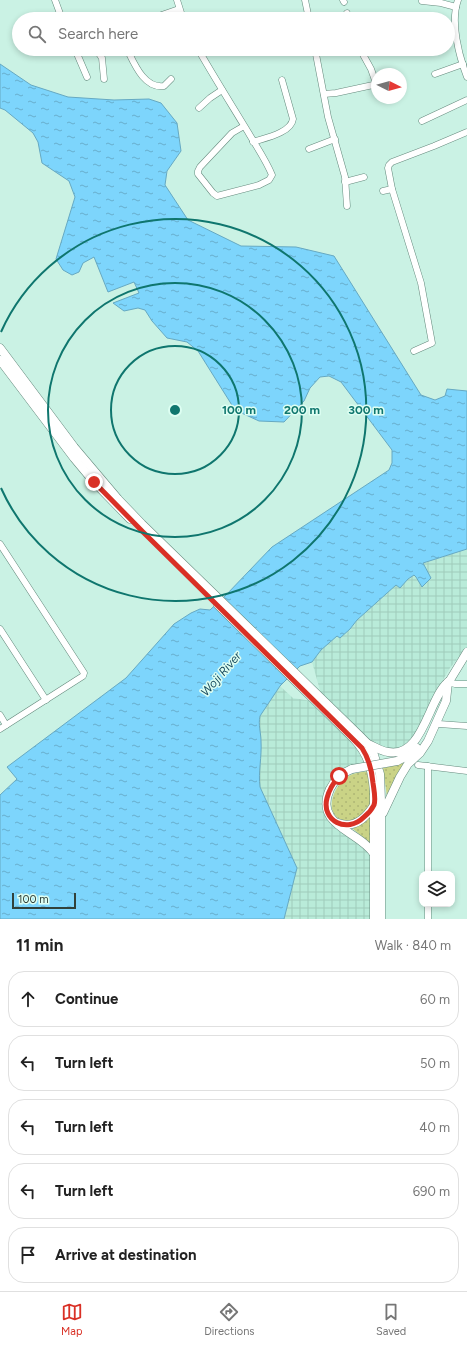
<!DOCTYPE html>
<meta charset="utf-8">
<style>
body{margin:0;font-family:Figtree,sans-serif;background:#f6f6f6;color:#222}
.controls{position:absolute;right:12px;bottom:12px;display:grid;overflow:hidden;border-radius:8px;box-shadow:0 2px 6px #0003}
.controls button{width:36px;height:36px;display:grid;place-items:center;padding:0;border:0;border-bottom:1px solid #e0e0e0;background:#fff;color:#222;font:20px sans-serif}
.compass{position:absolute;left:371px;top:68px;width:36px;height:36px;border-radius:50%;background:#fff;box-shadow:0 2px 6px #0003;rotate:96deg}
.scale{position:absolute;left:12px;bottom:10px;width:64px;box-sizing:border-box;padding-left:4px;border:2px solid #31413b;border-top:0;font-size:11px;line-height:14px;white-space:nowrap;color:#31413b;-webkit-text-stroke:3px #ddfef2;paint-order:stroke}
.stop{position:absolute;width:12px;height:12px;margin:-9px;border:3px solid #d93025;border-radius:50%;background:#fff}
.stop.end{background:#d93025;border-color:#fff;box-shadow:0 1px 4px #0008}
.list{margin:0;padding:0;list-style:none}
h2{display:flex;justify-content:space-between;align-items:center;height:52px;margin:0;padding:0 16px;font-size:17px}
h2 small{font-size:13px;font-weight:400;color:#767676}
.list li{display:grid;grid-template-columns:26px 1fr auto;gap:12px;align-items:center;box-sizing:border-box;height:56px;margin:0 8px 8px;padding:0 8px;border:1px solid #e0e0e0;border-radius:16px}
.list b{display:block;font-size:15px;white-space:nowrap}
.list em{font-size:13px;font-style:normal;color:#767676}
.icon{flex:none;width:22px;height:22px;fill:none;stroke:currentColor;stroke-width:2;stroke-linecap:round;stroke-linejoin:round}
.map{position:relative;flex:none;width:467px;height:919px;overflow:hidden}
.search{position:absolute;background:#fff;box-shadow:0 2px 6px #0003;left:12px;right:12px;top:12px;height:44px;display:flex;align-items:center;gap:10px;box-sizing:border-box;padding:0 14px;border-radius:22px;color:#767676;font-size:15px}
.sheet{height:372px;background:#fff}
nav{display:flex;justify-content:space-around;align-items:center;box-sizing:border-box;height:56px;border-top:1px solid #e0e0e0;background:#fff;font-size:11px;color:#767676}
nav a{display:grid;justify-items:center;gap:2px}
nav .on{color:#d93025}
.map>svg:first-child{display:block}
.industrial{fill:url(#industrial-grid)}
.grass{fill:url(#grass-dots)}
.water{fill:url(#water-ripples);stroke:#66a9c2}
.lines{fill:none;stroke-linecap:round;stroke-linejoin:round}
.minor-casing{stroke:#658a7d;stroke-width:7}
.major-casing{stroke:#658a7d;stroke-width:9}
.minor{stroke:#fff;stroke-width:6}
.major{stroke:#fff;stroke-width:8}
.major-bridge-casing{stroke:#658a7d;stroke-width:9;stroke-linecap:butt}
.major-bridge{stroke:#fff;stroke-width:8}
.route{stroke:#d93025;stroke-width:5}
.ring{fill:none;stroke:#0f766e;stroke-width:2}
.labels{text-anchor:middle;stroke-width:3;stroke-linejoin:round;paint-order:stroke}
.water-label{font-size:12px;font-style:italic;fill:#194b5f;stroke:#ddfef2}
.centre{fill:#0f766e;stroke:#ddfef2;stroke-width:2}
.ring-label{font-size:12px;text-anchor:middle;font-weight:bold;fill:#0f766e;stroke:#ddfef2;stroke-width:3;stroke-linejoin:round;paint-order:stroke}
</style>
<div class="map">
<svg width="467" height="919" viewBox="0 0 467 919">
<defs>
<pattern id="industrial-grid" width="8" height="8" patternUnits="userSpaceOnUse"><rect width="8" height="8" fill="#b9ebd9"/><path d="M0 4h8M4 0v8" fill="none" stroke="#a0cbbb"/></pattern>
<pattern id="grass-dots" width="8" height="8" patternUnits="userSpaceOnUse"><rect width="8" height="8" fill="#cad386"/><path d="M2 2h.1M6 6h.1" fill="none" stroke="#aeb675" stroke-width="1.8" stroke-linecap="round"/></pattern>
<pattern id="water-ripples" width="26" height="14" patternUnits="userSpaceOnUse"><rect width="26" height="14" fill="#7dd5fc"/><path d="M2 4q2-2 4 0t4 0M15 11q2-2 4 0t4 0" fill="none" stroke="#67aecd"/></pattern>
</defs>
<rect width="100%" height="100%" fill="#caf2e4"/>
<!-- industrial -->
<g class="industrial">
<polygon points="467,549 467,647 450,668 434,695 418,729 409,741 403,746 397,749 389,750 372,743 321,694 312,662 321,650 337,635 340,638 350,629 357,620 396,585 400,587 408,579 414,575 416,577 422,586 431,578 423,563"/>
<polygon points="280,686 293,698 312,701 358,745 365,763 343,768 334,776 325,813 328,821 332,824 353,838 371,854 370,919 284,919 297,868 260,787 259,780 261,750 259,721 260,716"/>
</g>
<!-- grass -->
<g class="grass">
<polygon points="407,762 387,797 383,768"/>
<path d="M368,771L371,784L370,806C365,811 359,821 352,822C349,822 347,821 345,821C322,816 333,786 347,777C353,773 361,772 368,771Z"/>
<polygon points="370,816 370,843 353,829 355,827"/>
</g>
<!-- water -->
<path class="water" d="M0,64L31,85L68,97L114,100L149,99L161,103L177,123L181,151L167,171L165,185L188,220L241,246L296,247L334,256L421,395L435,400L445,396L447,389L467,391V549L423,563L431,578L422,587L416,577L414,575L408,579L400,588L396,585L357,620L350,629L340,638L337,636L321,650L312,662L300,666L280,686L260,716C258,725 261,733 261,741C262,757 258,772 260,787L297,868L284,919H0V795L17,779L7,767L126,678L174,624L191,613L200,609L210,610L226,595L272,547L389,470L392,463V450L341,382L329,376L320,377L310,388L304,401L284,422L259,421L235,410L198,351L187,342L167,338L152,321L145,310L138,308L124,311L113,303L139,293L134,282L108,292L94,257L83,263L79,272L72,275L63,270L56,259L75,197L69,181L42,163L38,142L33,133L5,110L0,108Z"/>
<g class="lines">
<defs>
<g id="minor">
<polyline points="55,0 62,19"/>
<polyline points="177,0 183,19"/>
<polyline points="305,0 309,19"/>
<polyline points="343,0 344,2"/>
<path d="M458,0C450,22 459,56 467,77"/>
<polyline points="422,1 441,3 456,7"/>
<polyline points="347,13 349,19"/>
<polyline points="150,19 179,9"/>
<polyline points="75,49 87,77"/>
<polyline points="96,49 102,58 104,79"/>
<path d="M127,49C134,63 144,89 164,86L171,79"/>
<path d="M198,49C214,77 231,104 248,132C256,146 266,160 272,175L269,180L259,185L217,196L213,193L198,174V171L200,167L232,133L244,126"/>
<polyline points="315,49 328,117 345,177 347,206"/>
<polyline points="435,74 463,64"/>
<polyline points="324,94 336,93 373,85 376,83 371,69 360,49"/>
<polyline points="199,108 210,98 222,90"/>
<polyline points="422,121 467,100"/>
<path d="M253,142C265,138 291,133 293,119L282,80"/>
<polyline points="309,149 335,139"/>
<polyline points="345,182 364,177"/>
<polyline points="383,191 392,189"/>
<polyline points="414,351 432,343 421,283 392,189 388,168 389,165 392,162 434,146 467,132"/>
<polyline points="0,544 84,673 83,676 0,729"/>
<polyline points="0,629 46,700"/>
<polyline points="448,682 455,684 467,684"/>
<polyline points="0,715 6,725"/>
<polyline points="439,724 467,726"/>
<polyline points="418,765 467,771"/>
<polyline points="428,766 428,874"/>
<polyline points="428,904 428,919"/>
</g>
<g id="major">
<polyline points="0,348 74,447 118,499 142,524 359,735 368,744 374,755 380,774 381,801 381,919"/>
<polyline points="0,360 74,458 94,482 130,519"/>
<path d="M218,605L354,739C369,755 372,770 374,791V919"/>
<polyline points="447,685 467,652"/>
<path d="M368,744C374,746 380,751 388,752C423,759 428,699 448,682"/>
<polyline points="397,761 410,755 417,748"/>
<path d="M352,769C341,773 335,779 330,789C313,826 360,831 374,854"/>
<polyline points="383,813 400,777 408,764 420,753 428,741 446,701 448,682"/>
<path d="M338,823C354,829 366,818 374,805"/>
</g>
</defs>
<!-- minor casing -->
<use href="#minor" class="minor-casing"/>
<!-- major casing -->
<use href="#major" class="major-casing"/>
<!-- minor -->
<use href="#minor" class="minor"/>
<!-- major -->
<use href="#major" class="major"/>
<defs>
<polyline id="major-bridge" points="352,769 397,761"/>
</defs>
<!-- major-bridge casing -->
<use href="#major-bridge" class="major-bridge-casing"/>
<!-- major-bridge -->
<use href="#major-bridge" class="major-bridge"/>
</g>
<g class="lines">
<!-- route -->
<path class="route" d="M94,482L143,532L362,748C369,759 372,771 373,783C374,790 376,799 374,805C372,809 368,814 364,817C347,834 321,821 327,798C329,790 334,782 339,776"/>
</g>
<!-- distance rings -->
<g class="ring">
<circle cx="175" cy="410" r="64"/>
<circle cx="175" cy="410" r="127"/>
<path d="M1 332A191 191 0 1 1 1 488"/>
</g>
<g class="labels">
<!-- water labels -->
<g class="water-label">
<text transform="translate(221 674) rotate(-49)" y="4">Woji River</text>
</g>
</g>
<circle cx="175" cy="410" r="6" class="centre"/>
<g class="ring-label">
<text x="239" y="414">100 m</text>
<text x="302" y="414">200 m</text>
<text x="366" y="414">300 m</text>
</g>
</svg>
<div class="controls">
<button><svg class="icon" aria-label="layers" viewBox="0 0 24 24"><path d="M12 4l9 5-9 5-9-5zM3 14l9 5 9-5"/></svg></button>
</div>
<svg class="compass" viewBox="-18 -18 36 36"><path d="M0-13l5 13h-10z" fill="#e53935"/><path d="M0 13l5-13h-10z" fill="#767676"/></svg>
<div class="scale">100 m</div>
<div class="stop" style="left:339px;top:776px"></div>
<div class="stop end" style="left:94px;top:482px"></div>
<div class="search"><svg class="icon" aria-label="search" viewBox="0 0 24 24"><circle cx="10" cy="10" r="6"/><path d="M15 15l6 6"/></svg>Search here</div>
</div>
<section class="sheet">
<h2>11 min<small>Walk · 840 m</small></h2>
<ul class="list">
<li><svg class="icon" aria-label="ahead" viewBox="0 0 24 24"><path d="M12 20V5M6 11l6-6 6 6"/></svg><div><b>Continue</b></div><em>60 m</em></li>
<li><svg class="icon" aria-label="left" viewBox="0 0 24 24"><path d="M17 20v-9H6M10 6l-5 5 5 5"/></svg><div><b>Turn left</b></div><em>50 m</em></li>
<li><svg class="icon" aria-label="left" viewBox="0 0 24 24"><path d="M17 20v-9H6M10 6l-5 5 5 5"/></svg><div><b>Turn left</b></div><em>40 m</em></li>
<li><svg class="icon" aria-label="left" viewBox="0 0 24 24"><path d="M17 20v-9H6M10 6l-5 5 5 5"/></svg><div><b>Turn left</b></div><em>690 m</em></li>
<li><svg class="icon" aria-label="arrive" viewBox="0 0 24 24"><path d="M6 21V4h12l-3 4 3 4H6"/></svg><div><b>Arrive at destination</b></div></li>
</ul>
</section>
<nav>
<a class="on"><svg class="icon" aria-label="map" viewBox="0 0 24 24"><path d="M3 6l6-2 6 2 6-2v14l-6 2-6-2-6 2zM9 4v14M15 6v14"/></svg>Map</a>
<a><svg class="icon" aria-label="directions" viewBox="0 0 24 24"><path d="M12 3l9 9-9 9-9-9zM9 14v-3h6M13 9l2 2-2 2"/></svg>Directions</a>
<a><svg class="icon" aria-label="saved" viewBox="0 0 24 24"><path d="M7 4h10v16l-5-4-5 4z"/></svg>Saved</a>
</nav>
